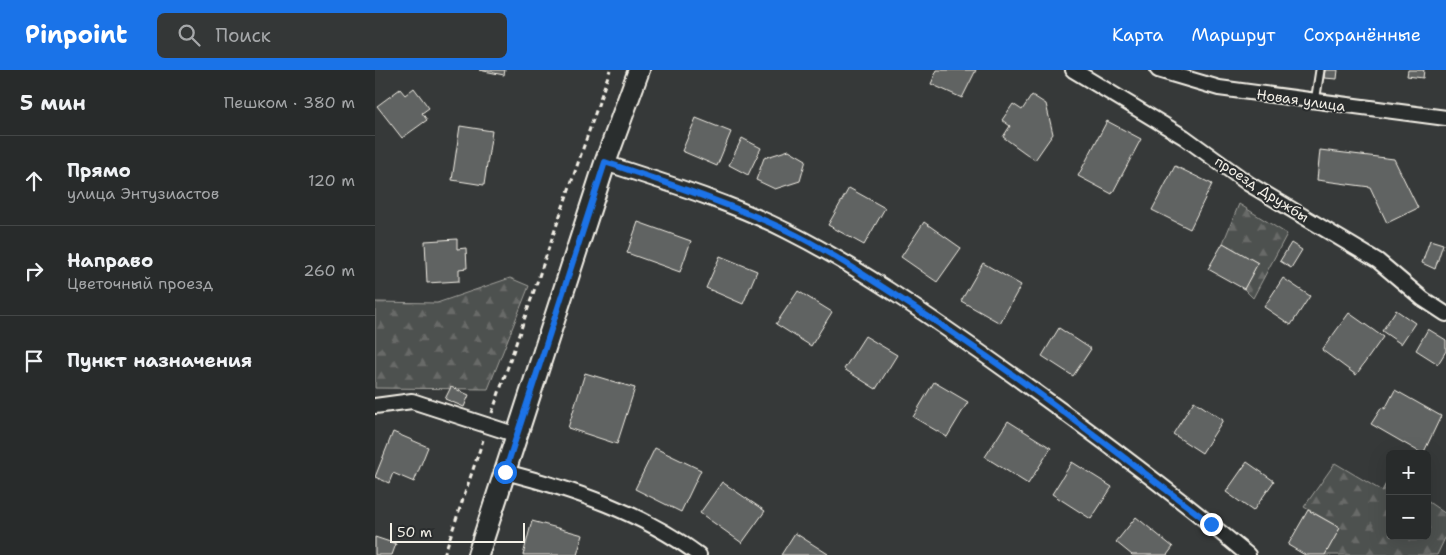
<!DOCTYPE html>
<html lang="ru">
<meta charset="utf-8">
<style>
body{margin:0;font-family:"Shantell Sans",sans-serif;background:#343737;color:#f1f3f6}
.controls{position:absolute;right:15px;bottom:15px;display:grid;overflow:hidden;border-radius:8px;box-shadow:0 5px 20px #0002}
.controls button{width:45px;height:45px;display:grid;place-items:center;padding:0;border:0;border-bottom:1px solid #444747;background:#282b2b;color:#f1f3f6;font:25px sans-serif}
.scale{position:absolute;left:15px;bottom:12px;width:135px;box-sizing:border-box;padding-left:5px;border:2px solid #f4f1e8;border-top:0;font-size:14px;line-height:18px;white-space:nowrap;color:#f4f1e8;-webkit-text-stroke:4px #2a2d2e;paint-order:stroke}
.stop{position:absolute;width:15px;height:15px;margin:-11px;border:4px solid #1a73e8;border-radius:50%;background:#fff}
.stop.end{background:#1a73e8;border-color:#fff;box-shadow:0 1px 5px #0008}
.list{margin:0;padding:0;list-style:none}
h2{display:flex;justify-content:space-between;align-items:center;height:65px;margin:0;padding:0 20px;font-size:21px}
h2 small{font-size:16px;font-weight:400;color:#a5a7a9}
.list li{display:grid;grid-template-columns:32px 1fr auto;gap:15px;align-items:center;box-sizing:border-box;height:90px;padding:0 20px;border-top:1px solid #444747}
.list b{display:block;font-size:19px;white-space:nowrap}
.list p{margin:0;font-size:16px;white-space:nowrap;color:#a5a7a9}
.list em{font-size:16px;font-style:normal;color:#a5a7a9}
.icon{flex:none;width:28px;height:28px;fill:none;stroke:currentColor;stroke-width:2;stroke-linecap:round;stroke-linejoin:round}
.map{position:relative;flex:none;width:1071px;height:485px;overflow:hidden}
header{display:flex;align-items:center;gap:30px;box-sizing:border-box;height:70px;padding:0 25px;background:#1a73e8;color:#fff}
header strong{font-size:24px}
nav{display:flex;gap:28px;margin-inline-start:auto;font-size:18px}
.search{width:350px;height:45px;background:#343737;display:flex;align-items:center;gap:12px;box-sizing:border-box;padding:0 18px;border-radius:8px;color:#a5a7a9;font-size:19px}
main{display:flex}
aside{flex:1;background:#282b2b}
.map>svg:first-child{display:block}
.forest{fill:url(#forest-firs);stroke:#a1a19c}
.building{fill:#616362;stroke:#f4f1e8}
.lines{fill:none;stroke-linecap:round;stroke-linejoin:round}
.lane-casing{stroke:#f4f1e8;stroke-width:11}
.street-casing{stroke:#f4f1e8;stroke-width:18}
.secondary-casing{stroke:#f4f1e8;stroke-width:24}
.path{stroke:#f4f1e8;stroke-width:3;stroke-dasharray:5 4;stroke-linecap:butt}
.lane{stroke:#2a2d2e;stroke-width:7}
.street{stroke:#2a2d2e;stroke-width:14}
.secondary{stroke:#2a2d2e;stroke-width:20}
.route{stroke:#1a73e8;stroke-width:6}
.labels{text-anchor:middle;stroke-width:4;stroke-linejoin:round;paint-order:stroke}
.street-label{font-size:14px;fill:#f4f1e8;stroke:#2a2d2e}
</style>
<header>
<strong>Pinpoint</strong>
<div class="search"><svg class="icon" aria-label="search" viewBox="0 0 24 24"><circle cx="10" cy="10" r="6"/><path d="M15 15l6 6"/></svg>Поиск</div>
<nav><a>Карта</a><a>Маршрут</a><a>Сохранённые</a></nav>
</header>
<main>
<aside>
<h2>5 мин<small>Пешком · 380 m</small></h2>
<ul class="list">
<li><svg class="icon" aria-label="ahead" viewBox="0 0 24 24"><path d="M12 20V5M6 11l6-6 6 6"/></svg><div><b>Прямо</b><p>улица Энтузиастов</p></div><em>120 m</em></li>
<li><svg class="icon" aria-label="right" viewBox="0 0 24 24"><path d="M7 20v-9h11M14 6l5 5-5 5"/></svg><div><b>Направо</b><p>Цветочный проезд</p></div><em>260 m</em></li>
<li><svg class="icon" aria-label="arrive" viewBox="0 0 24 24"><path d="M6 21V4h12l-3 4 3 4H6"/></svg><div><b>Пункт назначения</b></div></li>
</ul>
</aside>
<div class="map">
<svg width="1071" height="485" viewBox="0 0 1071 485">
<defs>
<pattern id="forest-firs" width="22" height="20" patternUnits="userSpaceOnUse" patternTransform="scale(1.25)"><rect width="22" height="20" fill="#4e514f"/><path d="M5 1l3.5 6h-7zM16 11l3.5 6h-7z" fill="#686a68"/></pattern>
</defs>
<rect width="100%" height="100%" fill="#363939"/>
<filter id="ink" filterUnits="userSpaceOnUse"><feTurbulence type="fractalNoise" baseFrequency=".02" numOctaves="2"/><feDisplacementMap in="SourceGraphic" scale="10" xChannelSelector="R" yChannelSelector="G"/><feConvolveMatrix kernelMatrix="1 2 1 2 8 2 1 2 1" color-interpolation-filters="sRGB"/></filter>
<g filter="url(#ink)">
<!-- forest -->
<g class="forest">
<polygon points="864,134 912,164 878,228 869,219 883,193 848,173"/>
<polygon points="135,208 154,216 113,319 0,318 0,232 62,233"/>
<polygon points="960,393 1007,421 1015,406 1015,466 1052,466 1052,431 1071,444 1071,466 1062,485 950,485 965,458 929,437"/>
</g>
<!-- building -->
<g class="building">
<polygon points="104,0 130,0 129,5"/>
<polygon points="562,0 601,0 587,28 556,14"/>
<polygon points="950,0 963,0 962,9 949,8"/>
<polygon points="1033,0 1049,0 1048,8 1032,6"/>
<polygon points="39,18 54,38 47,43 52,50 27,68 2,36 25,19 30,25"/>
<polygon points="657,25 671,34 678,64 660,90 628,67 635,56 627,50 638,34 647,40"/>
<polygon points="321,48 356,62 342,96 307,81"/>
<polygon points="732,51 766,69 737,124 703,106"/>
<polygon points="85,56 117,61 109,115 77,110"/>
<polygon points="367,68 386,78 373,105 354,95"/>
<polygon points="414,80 431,90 425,111 400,119 381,110 389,88"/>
<polygon points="945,80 1019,89 1043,138 1012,153 995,117 942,110"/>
<polygon points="800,96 837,114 815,159 777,140"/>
<polygon points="474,118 510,138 489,175 453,155"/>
<polygon points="263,152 316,171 305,202 252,183"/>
<polygon points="549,152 586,178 562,212 526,187"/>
<polygon points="82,169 82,179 91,178 92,198 84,199 84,211 52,213 50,171"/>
<polygon points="1055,170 1068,174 1060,199 1047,193"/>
<polygon points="848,173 883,193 869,219 833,199"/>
<polygon points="916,173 927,180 916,198 905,191"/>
<polygon points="345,186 382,201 368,234 331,218"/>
<polygon points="608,193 646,215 625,253 586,231"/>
<polygon points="908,208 935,226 916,255 889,237"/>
<polygon points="423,221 457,242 436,276 401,254"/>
<polygon points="1021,240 1040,253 1026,274 1007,261"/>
<polygon points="974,243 1008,267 981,305 947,280"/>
<polygon points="684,258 716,279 698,306 667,286"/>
<polygon points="1053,259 1071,270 1071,281 1063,294 1041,280"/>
<polygon points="490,266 522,285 501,319 469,299"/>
<polygon points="210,303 260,318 242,374 193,358"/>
<polygon points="559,312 593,332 572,367 538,347"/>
<polygon points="76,317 94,325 89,337 70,329"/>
<polygon points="1020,320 1066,346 1048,384 996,354 1007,337 1010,339"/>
<polygon points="819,331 848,350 827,383 798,364"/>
<polygon points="633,351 676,378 653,414 610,387"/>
<polygon points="18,362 53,377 39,412 18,403 14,413 0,407"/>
<polygon points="280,378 326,400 306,442 260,419"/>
<polygon points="697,392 737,417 716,449 677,424"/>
<polygon points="872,392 899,411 878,441 851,422"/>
<polygon points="347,412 390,441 367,473 325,443"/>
<polygon points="933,440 965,458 950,485 930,485 913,475"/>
<polygon points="761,447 798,477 792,485 757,485 741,472"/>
<polygon points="157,451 208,465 202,485 148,485"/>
<polygon points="420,463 453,484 452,485 406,485"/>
<polygon points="0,467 21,474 17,485 0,485"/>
</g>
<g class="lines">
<defs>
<polyline id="lane" points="940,32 945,0"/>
<g id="street">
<polyline points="698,0 809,67 874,114 1003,191 1048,229 1071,244"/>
<polyline points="783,0 844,18 1071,48"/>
<path d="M230,93C291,113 355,132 412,161C482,196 548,242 612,287C701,350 789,415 873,485"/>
<polyline points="0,336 37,331 142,365"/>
<path d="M130,402C197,419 268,443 324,485"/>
</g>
<polyline id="secondary" points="103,485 230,93 264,0"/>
</defs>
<!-- lane casing -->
<use href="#lane" class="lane-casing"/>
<!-- street casing -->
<use href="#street" class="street-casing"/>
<!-- secondary casing -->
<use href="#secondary" class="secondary-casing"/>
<!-- path -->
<g class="path">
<polyline points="117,343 235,0"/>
<polyline points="69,485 108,370"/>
</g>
<!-- lane -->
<use href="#lane" class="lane"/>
<!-- street -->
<use href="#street" class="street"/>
<!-- secondary -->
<use href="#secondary" class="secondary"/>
</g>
</g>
<g class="lines" filter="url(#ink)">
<!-- route -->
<path class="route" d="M130,402L230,92C291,113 353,133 411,160C455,181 496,210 537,236C641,303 738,379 836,454"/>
</g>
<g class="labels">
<!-- street labels -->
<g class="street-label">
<text transform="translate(926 30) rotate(8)" y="5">Новая улица</text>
<text transform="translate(887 119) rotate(33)" y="5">проезд Дружбы</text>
</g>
</g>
</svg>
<div class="controls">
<button>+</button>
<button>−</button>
</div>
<div class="scale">50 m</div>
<div class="stop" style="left:130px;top:402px"></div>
<div class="stop end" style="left:836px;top:454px"></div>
</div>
</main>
